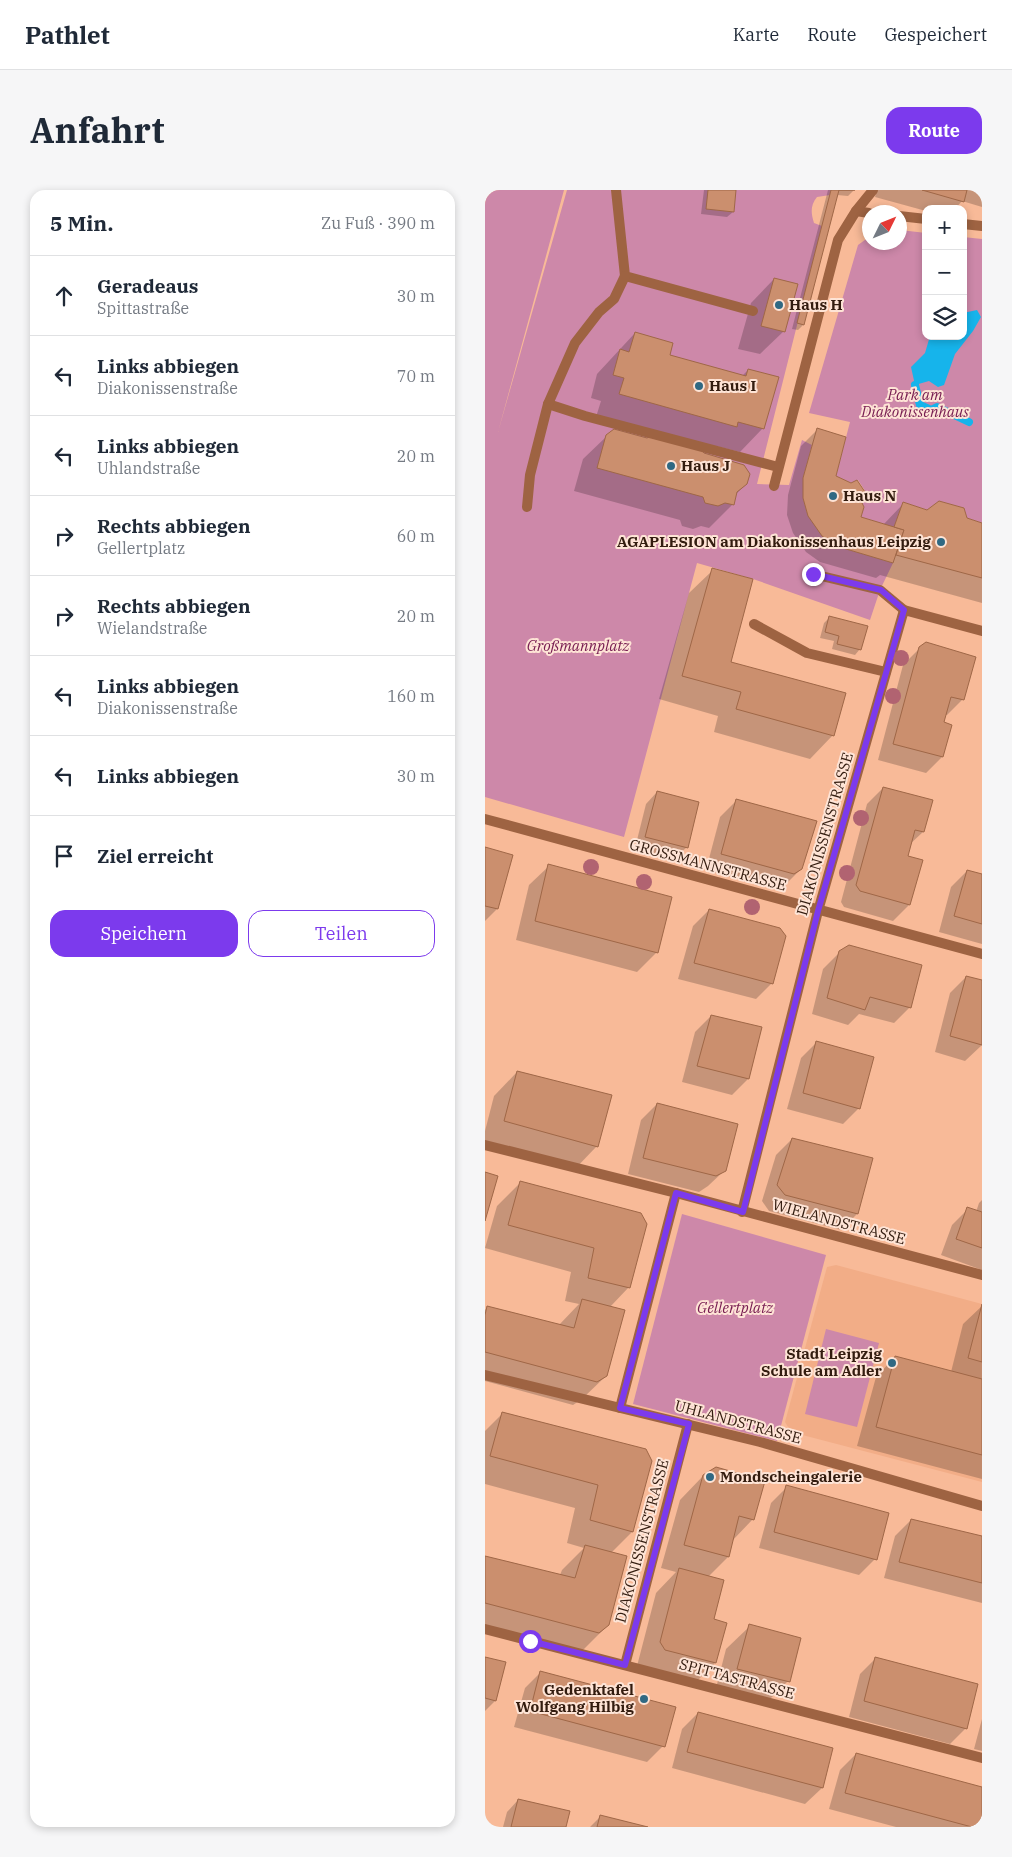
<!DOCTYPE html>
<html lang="de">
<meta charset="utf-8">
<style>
body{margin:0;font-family:"IBM Plex Serif",serif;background:#f6f6f7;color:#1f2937}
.controls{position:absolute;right:15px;top:15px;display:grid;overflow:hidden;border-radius:10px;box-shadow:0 2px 8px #0003}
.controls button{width:45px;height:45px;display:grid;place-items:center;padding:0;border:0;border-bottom:1px solid #e0e1e3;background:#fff;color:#1f2937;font:25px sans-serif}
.compass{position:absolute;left:377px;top:15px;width:45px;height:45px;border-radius:50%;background:#fff;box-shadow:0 2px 8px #0003;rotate:47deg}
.stop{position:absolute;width:15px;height:15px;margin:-11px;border:4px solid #7c3aed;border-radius:50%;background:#fff}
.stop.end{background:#7c3aed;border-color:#fff;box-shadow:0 1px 5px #0008}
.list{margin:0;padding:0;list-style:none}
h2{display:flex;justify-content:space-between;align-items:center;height:65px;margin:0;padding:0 20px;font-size:21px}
h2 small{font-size:16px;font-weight:400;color:#747a83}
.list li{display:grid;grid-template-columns:32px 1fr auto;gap:15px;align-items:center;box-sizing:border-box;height:80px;padding:0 20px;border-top:1px solid #e0e1e3}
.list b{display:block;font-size:19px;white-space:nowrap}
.list p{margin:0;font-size:16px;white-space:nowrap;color:#747a83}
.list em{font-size:16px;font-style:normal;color:#747a83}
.actions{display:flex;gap:10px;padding:15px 20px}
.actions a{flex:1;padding:11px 0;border:1px solid #7c3aed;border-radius:15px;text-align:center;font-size:18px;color:#7c3aed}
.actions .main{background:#7c3aed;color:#fff}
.icon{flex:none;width:28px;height:28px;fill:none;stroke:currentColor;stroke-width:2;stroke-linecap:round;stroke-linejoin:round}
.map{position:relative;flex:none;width:497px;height:1637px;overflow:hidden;border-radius:15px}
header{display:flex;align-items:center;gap:30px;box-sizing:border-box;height:70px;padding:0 25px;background:#fff;border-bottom:1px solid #e0e1e3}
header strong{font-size:24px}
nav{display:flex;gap:28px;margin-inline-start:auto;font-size:18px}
.intro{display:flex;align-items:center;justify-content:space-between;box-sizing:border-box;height:120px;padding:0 30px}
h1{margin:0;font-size:35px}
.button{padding:12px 22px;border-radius:15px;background:#7c3aed;color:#fff;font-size:18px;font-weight:700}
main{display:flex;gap:30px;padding:0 30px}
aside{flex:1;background:#fff;border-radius:15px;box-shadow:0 2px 8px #0003}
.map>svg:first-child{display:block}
.built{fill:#f2ad87}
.green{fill:#cd88a9}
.water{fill:#16b4eb}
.shadow{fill:#0003}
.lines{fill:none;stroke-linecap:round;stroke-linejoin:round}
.stream{stroke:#16b4eb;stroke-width:8}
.building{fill:#cb8f6e;stroke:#9f6747}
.lane{stroke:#9e6342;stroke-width:10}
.street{stroke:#9e6342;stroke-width:10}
.tree{fill:#b16371}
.route{stroke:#7c3aed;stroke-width:6}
.poi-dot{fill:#306983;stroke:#fee4d6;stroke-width:2}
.labels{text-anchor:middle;stroke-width:4;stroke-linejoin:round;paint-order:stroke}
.poi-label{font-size:15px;font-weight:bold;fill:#331c0f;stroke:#fee4d6;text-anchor:start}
.park-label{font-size:15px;font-style:italic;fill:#771c51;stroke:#fee4d6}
.street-label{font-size:15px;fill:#331c0f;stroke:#fee4d6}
</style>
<header>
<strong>Pathlet</strong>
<nav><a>Karte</a><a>Route</a><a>Gespeichert</a></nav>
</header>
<div class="intro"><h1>Anfahrt</h1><a class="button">Route</a></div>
<main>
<aside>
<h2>5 Min.<small>Zu Fuß · 390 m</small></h2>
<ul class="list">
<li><svg class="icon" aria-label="ahead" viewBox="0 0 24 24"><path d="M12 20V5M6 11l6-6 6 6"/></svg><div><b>Geradeaus</b><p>Spittastraße</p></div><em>30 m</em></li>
<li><svg class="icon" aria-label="left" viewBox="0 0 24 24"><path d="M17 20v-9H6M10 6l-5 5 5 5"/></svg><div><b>Links abbiegen</b><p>Diakonissenstraße</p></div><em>70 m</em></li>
<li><svg class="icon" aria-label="left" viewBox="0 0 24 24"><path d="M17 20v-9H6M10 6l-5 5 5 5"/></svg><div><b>Links abbiegen</b><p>Uhlandstraße</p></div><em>20 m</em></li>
<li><svg class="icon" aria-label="right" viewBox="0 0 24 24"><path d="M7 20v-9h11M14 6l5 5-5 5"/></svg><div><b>Rechts abbiegen</b><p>Gellertplatz</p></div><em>60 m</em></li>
<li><svg class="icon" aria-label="right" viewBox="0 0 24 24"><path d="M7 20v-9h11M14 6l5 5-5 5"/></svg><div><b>Rechts abbiegen</b><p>Wielandstraße</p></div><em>20 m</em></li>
<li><svg class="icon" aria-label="left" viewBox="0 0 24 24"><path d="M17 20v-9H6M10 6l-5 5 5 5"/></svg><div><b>Links abbiegen</b><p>Diakonissenstraße</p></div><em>160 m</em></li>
<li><svg class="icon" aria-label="left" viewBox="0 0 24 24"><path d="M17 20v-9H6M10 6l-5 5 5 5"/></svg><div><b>Links abbiegen</b></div><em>30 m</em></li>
<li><svg class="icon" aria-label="arrive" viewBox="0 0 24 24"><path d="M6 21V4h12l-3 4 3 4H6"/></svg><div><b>Ziel erreicht</b></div></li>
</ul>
<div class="actions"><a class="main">Speichern</a><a>Teilen</a></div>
</aside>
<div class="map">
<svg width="497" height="1637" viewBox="0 0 497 1637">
<rect width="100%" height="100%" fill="#f8ba98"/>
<!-- built -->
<polygon class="built" points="351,1075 497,1114 497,1292 306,1242 300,1232 342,1077"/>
<!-- green -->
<g class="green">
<path d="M0,0H79L13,242L82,0H346L345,5L332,7C325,16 326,23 329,33L337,36L272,294L304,295L317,250L327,255L318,288V308L323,326L351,356L408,373L395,400L385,430L268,389L212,373L139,647L0,607Z"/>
<polygon points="415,40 441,43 441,146 478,146 478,47 497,49 497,333 482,328 479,318 454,311 442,320 418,312 409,337 376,327 379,317 375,309 382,304 373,290 366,293 351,286 365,232 324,223 373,55 384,47 384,52 414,52"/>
<polygon points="197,1024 341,1065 292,1251 148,1214"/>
<polygon points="341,1139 394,1153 372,1237 320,1224"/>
</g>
<!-- water -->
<polygon class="water" points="492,120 496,127 488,141 470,164 459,195 453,197 444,191 430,195 426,177 440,163 445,146 478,146 478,123"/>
<!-- shadow -->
<g class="shadow">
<polygon points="219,0 250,0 248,22 242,27 216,24"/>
<polygon points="343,0 369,0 363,6 352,5 318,135 313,140 307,139"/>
<polygon points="392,0 497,0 497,17 477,11 470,19 441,19 441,21 390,7"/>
<polygon points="289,89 299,141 275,164 253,159 266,113"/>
<polygon points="150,143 183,166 257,186 263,180 278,238 255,262 231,256 227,260 111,227 116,211 106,208 112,184"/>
<polygon points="332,240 350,287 380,305 375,310 374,328 398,335 418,314 442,321 481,329 497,334 497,413 395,385 391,388 335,372 321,362 308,343 302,325 303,305 316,256"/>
<polygon points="122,246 162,249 218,265 261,294 250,305 247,315 224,338 216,336 208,339 197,336 195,330 89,301 98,269"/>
<polygon points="228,380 244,473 348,545 325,569 229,542 233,526 174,509 204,403"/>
<polygon points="345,427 375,459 370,465 347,459 349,451 335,448 339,433"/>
<polygon points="435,458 478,509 462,525 460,525 457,533 465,535 457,567 441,583 393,570 418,475"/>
<polygon points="398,598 438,642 424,655 421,667 436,671 424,715 408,731 359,717 356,712 382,614"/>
<polygon points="172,602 202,657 190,668 150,658 161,614"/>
<polygon points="251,611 316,679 300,695 292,700 221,680 235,627"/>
<polygon points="0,658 12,719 0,731"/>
<polygon points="64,676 172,762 152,782 31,750 44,695"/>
<polygon points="482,681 497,685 497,754 454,742 466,697"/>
<polygon points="224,720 287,793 271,809 193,789 208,736"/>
<polygon points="355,762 425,817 409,833 374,824 363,835 327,824 338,779"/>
<polygon points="481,787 497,792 497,855 480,871 450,862 465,803"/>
<polygon points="226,826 276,838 263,889 247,905 197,892 210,842"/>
<polygon points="332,852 374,918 358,934 302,919 316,868"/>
<polygon points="32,882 112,956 89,980 0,956 0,941 9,906"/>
<polygon points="172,914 240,980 223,996 214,1002 143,984 156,930"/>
<polygon points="307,949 386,969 372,1024 356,1040 284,1021 277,1011 291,965"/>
<polygon points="36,992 155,1024 144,1097 125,1117 121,1186 97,1209 88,1215 0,1191 0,1120 3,1117 74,1135 94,1114 80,1111 86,1082 0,1058 12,1016"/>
<polygon points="497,1010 497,1080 456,1065 467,1035 483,1019 491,1022 494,1013"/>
<polygon points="497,1116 497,1289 372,1256 391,1187 410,1167 466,1182 478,1134"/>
<polygon points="17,1224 166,1271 147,1342 126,1363 123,1435 99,1459 89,1466 0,1442 0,1367 75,1385 77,1380 99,1358 82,1353 90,1318 0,1294 0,1241"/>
<polygon points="218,1286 268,1329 247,1351 243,1367 223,1387 230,1473 207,1496 152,1476 171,1403 191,1382 176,1378 195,1310"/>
<polygon points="302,1297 390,1369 374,1385 274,1358 286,1313"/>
<polygon points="426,1330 497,1348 497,1413 399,1388 410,1346"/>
<polygon points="265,1436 303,1491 280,1514 230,1502 241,1459"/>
<polygon points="0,1468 10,1511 0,1521"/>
<polygon points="391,1468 481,1538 465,1554 364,1527 375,1484"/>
<polygon points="56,1482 178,1556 162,1572 29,1537 40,1498"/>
<polygon points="213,1523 347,1558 337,1598 320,1614 187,1578 197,1539"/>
<polygon points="497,1529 497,1561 489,1559"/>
<polygon points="371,1564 497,1598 496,1637 411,1637 344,1619 355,1580"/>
<polygon points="33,1610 80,1637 18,1637 22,1622"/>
<polygon points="115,1627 155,1637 105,1637"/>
</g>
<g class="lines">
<!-- stream -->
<polyline class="stream" points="430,195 435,215 446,220 452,217 484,232"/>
</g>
<!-- building -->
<g class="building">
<polygon points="223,0 251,0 249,22 221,19"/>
<polygon points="346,0 370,0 354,0 319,135 312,133"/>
<polygon points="437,0 482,0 479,12"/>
<polygon points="289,88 313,94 300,142 276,136"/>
<polygon points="150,142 188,153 185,165 261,186 263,179 294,187 279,239 253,232 252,237 134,204 139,188 128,185 135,159 144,162"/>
<polygon points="332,238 361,247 351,286 366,293 372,290 382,305 375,309 379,317 376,327 419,340 408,373 351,356 337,346 323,326 318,308 318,288"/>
<polygon points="129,239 162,248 168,245 215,258 219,263 259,275 265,284 262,294 252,302 249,315 240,313 233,316 220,313 218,307 112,278 121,245"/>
<polygon points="454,311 479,318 482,328 497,333 497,388 411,365 419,340 409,337 418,312 442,320"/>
<polygon points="227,378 268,389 246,472 361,503 349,546 251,519 256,502 197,486"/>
<polygon points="344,426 383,436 376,460 352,454 354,446 340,442"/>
<polygon points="441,452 491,467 479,510 466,507 459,532 467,535 458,567 408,554 434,457"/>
<polygon points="398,597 448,610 439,642 430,640 423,666 438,670 425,715 375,701 371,695"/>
<polygon points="172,601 214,612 203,658 160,647"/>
<polygon points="251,609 332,631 317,679 309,684 236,664"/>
<polygon points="0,657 28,665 13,719 0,716"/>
<polygon points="63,674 187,707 173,763 50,731"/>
<polygon points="482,680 497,684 497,734 469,726"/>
<polygon points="224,719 295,738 301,746 288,794 209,773"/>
<polygon points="364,755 437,775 426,818 385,807 380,820 342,808 354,761"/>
<polygon points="481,786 497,790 497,855 465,846"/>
<polygon points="226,825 277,837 264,889 212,876"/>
<polygon points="331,851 389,867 375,919 318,903"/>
<polygon points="32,881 127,905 113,957 19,931"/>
<polygon points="172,913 253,934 241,981 231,986 158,968"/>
<polygon points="307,948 388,968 373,1024 300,1005 292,995"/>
<polygon points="0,982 13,986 0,1031"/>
<polygon points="35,991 156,1023 162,1034 145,1098 103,1088 109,1058 23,1035"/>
<polygon points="482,1017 497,1022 497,1058 471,1049"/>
<polygon points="97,1109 140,1120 122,1186 112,1192 0,1162 0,1125 2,1116 89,1138"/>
<polygon points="497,1114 497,1172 483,1168"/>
<polygon points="410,1166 497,1189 497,1265 391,1237"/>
<polygon points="17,1222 161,1259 167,1271 148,1342 105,1330 113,1295 5,1266"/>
<polygon points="231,1277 280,1291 269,1330 254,1326 244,1367 199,1355 218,1285"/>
<polygon points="301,1295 404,1323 392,1370 289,1342"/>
<polygon points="426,1329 497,1346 497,1393 414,1372"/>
<polygon points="100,1355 142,1366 124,1435 114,1443 0,1413 0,1366 90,1388"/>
<polygon points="194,1378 239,1390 229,1429 242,1433 231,1473 180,1460 175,1452"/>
<polygon points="264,1434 316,1448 305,1492 252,1479"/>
<polygon points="0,1467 21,1472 11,1511 0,1508"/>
<polygon points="390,1467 493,1494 482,1539 379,1511"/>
<polygon points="55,1481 191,1517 180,1557 45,1521"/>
<polygon points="213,1522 348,1558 338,1598 202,1562"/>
<polygon points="371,1563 497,1597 497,1637 487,1637 360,1603"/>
<polygon points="33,1609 85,1621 81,1637 26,1637"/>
<polygon points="115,1625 163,1637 112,1637"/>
</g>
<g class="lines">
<!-- lane -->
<g class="lane">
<polyline points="131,0 140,86 268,121"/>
<polyline points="371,21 384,23"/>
<polyline points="414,26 441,29"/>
<polyline points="478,34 497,36"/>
<polyline points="63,214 100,226 293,277"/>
<polyline points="289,296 353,50 371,21 388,0"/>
<polyline points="42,317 45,285 63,214 90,153 114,122 129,109 140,86"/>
<polyline points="328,384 395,400 419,420"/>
<polyline points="269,434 322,463 401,482"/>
</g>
<!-- street -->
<g class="street">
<polyline points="0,629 497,764"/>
<polyline points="0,955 191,1003 497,1085"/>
<polyline points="257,1022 333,721 419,420 497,441"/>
<polyline points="0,1185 275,1252 497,1316"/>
<polyline points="135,1218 191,1003"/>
<polyline points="0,1439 497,1568"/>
<polyline points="140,1475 203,1234"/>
</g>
</g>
<!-- trees -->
<g class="tree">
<circle cx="416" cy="468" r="8"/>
<circle cx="408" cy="506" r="8"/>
<circle cx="376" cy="628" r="8"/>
<circle cx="106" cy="677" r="8"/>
<circle cx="362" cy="683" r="8"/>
<circle cx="159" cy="692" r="8"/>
<circle cx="267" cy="717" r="8"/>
</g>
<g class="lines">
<!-- route -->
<polyline class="route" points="45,1451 140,1475 204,1234 135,1218 191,1003 258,1022 333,721 419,420 396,400 328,384"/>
</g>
<!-- markers -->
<g class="poi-dot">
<circle cx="294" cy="115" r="5"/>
<circle cx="214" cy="196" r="5"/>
<circle cx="186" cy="276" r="5"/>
<circle cx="348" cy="306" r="5"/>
<circle cx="456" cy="352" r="5"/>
<circle cx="407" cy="1173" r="5"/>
<circle cx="225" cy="1287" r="5"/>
<circle cx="159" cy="1509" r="5"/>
</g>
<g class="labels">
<!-- poi labels -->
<g class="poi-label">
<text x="304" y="120">Haus H</text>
<text x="224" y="201">Haus I</text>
<text x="196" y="281">Haus J</text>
<text x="358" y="311">Haus N</text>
<text x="446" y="357" text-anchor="end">AGAPLESION am Diakonissenhaus Leipzig</text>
<text x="397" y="1169" text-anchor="end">Stadt Leipzig<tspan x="397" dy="17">Schule am Adler</tspan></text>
<text x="235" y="1292">Mondscheingalerie</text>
<text x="149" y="1505" text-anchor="end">Gedenktafel<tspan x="149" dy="17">Wolfgang Hilbig</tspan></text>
</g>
<!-- park labels -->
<g class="park-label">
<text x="430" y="210">Park am<tspan x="430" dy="17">Diakonissenhaus</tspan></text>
<text x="93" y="461">Großmannplatz</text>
<text x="250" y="1123">Gellertplatz</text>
</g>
<!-- street labels -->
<g class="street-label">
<text transform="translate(340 644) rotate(-74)" y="5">DIAKONISSENSTRASSE</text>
<text transform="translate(223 675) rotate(15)" y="5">GROSSMANNSTRASSE</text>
<text transform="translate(354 1032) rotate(15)" y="5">WIELANDSTRASSE</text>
<text transform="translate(253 1232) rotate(15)" y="5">UHLANDSTRASSE</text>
<text transform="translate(157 1351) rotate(-75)" y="5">DIAKONISSENSTRASSE</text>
<text transform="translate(252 1489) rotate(15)" y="5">SPITTASTRASSE</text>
</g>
</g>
</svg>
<div class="controls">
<button>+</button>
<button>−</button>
<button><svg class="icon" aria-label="layers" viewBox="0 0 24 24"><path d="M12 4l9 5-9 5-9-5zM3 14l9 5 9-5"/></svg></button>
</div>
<svg class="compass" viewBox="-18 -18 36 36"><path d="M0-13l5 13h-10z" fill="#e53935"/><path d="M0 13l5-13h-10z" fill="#747a83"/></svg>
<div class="stop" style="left:45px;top:1451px"></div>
<div class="stop end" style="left:328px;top:384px"></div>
</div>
</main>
